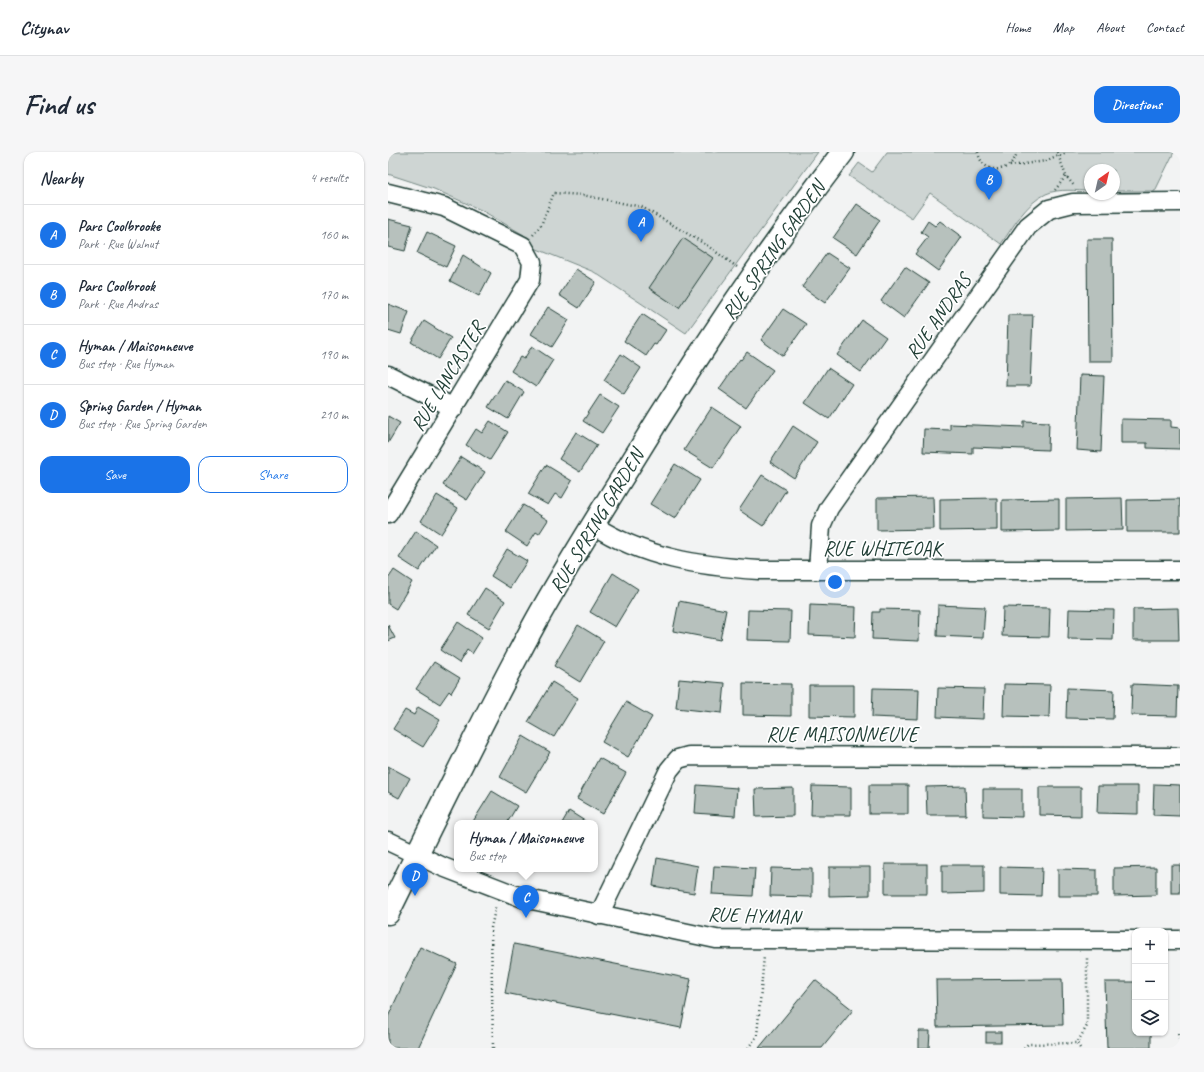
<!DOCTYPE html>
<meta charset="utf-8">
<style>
body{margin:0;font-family:Caveat,sans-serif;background:#f6f6f7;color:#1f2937}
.controls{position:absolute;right:12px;bottom:12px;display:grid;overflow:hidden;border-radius:8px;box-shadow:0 1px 3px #0004}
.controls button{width:36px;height:36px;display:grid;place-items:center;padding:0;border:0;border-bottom:1px solid #e0e1e3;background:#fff;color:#1f2937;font:20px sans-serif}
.compass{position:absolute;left:696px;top:12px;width:36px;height:36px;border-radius:50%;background:#fff;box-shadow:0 1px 3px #0004;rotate:34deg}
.you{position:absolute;left:447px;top:430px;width:14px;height:14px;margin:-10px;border:3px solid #fff;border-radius:50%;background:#1a73e8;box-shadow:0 0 0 6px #1a73e833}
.badge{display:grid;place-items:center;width:26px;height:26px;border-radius:50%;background:#1a73e8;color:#fff;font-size:13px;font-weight:700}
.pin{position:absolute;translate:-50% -33px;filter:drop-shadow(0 1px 2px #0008)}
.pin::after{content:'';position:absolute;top:21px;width:14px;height:12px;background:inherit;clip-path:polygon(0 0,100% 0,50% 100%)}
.popup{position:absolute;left:66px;top:668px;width:144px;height:52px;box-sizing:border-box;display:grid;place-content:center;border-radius:8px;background:#fff;filter:drop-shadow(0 1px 3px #0005);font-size:13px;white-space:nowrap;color:#747a83}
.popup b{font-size:15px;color:#1f2937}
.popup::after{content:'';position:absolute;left:50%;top:100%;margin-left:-8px;border:8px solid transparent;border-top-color:#fff}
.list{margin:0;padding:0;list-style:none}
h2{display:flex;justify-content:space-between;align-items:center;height:52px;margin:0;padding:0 16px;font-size:17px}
h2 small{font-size:13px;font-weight:400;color:#747a83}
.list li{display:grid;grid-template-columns:26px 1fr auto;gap:12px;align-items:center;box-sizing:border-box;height:60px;padding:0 16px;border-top:1px solid #e0e1e3}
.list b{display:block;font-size:15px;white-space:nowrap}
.list p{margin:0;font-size:13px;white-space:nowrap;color:#747a83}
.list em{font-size:13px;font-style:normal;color:#747a83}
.actions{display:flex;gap:8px;padding:12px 16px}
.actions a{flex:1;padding:9px 0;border:1px solid #1a73e8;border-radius:12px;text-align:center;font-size:14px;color:#1a73e8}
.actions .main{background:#1a73e8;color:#fff}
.icon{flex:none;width:22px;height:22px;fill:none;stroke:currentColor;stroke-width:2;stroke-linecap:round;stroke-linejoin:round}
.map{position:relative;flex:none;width:792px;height:896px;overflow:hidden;border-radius:12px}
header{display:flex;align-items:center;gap:24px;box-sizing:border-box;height:56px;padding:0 20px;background:#fff;border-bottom:1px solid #e0e1e3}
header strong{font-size:19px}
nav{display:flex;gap:22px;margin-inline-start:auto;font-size:14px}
.intro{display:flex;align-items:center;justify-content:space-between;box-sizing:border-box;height:96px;padding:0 24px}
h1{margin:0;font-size:28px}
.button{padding:10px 18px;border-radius:12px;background:#1a73e8;color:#fff;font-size:14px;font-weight:700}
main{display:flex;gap:24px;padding:0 24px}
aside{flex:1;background:#fff;border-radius:12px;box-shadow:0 1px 3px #0004}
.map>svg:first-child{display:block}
.green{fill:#ced5d3;stroke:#768984}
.building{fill:#b7c1bd;stroke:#1f3d34}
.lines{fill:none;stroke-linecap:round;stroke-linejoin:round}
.street-casing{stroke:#1f3d34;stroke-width:21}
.secondary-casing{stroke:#1f3d34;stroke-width:25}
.path{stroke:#1f3d34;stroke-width:2.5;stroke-dasharray:1 3;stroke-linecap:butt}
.street{stroke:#fff;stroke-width:18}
.secondary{stroke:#fff;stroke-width:22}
.labels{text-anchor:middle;stroke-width:3.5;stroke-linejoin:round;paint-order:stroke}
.street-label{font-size:20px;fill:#1f3d34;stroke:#fff}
</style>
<header>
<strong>Citynav</strong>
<nav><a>Home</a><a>Map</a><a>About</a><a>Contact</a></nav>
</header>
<div class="intro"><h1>Find us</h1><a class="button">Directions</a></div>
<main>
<aside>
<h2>Nearby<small>4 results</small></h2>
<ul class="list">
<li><span class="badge">A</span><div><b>Parc Coolbrooke</b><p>Park · Rue Walnut</p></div><em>160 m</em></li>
<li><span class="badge">B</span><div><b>Parc Coolbrook</b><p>Park · Rue Andras</p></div><em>170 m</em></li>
<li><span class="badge">C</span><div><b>Hyman / Maisonneuve</b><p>Bus stop · Rue Hyman</p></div><em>190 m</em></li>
<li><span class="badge">D</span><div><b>Spring Garden / Hyman</b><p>Bus stop · Rue Spring Garden</p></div><em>210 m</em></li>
</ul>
<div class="actions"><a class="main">Save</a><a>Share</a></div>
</aside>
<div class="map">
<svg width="792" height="896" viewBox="0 0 792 896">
<rect width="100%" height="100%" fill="#f2f3f3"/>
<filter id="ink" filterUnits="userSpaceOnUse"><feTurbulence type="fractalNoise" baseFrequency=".025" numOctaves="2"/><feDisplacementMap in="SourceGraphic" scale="8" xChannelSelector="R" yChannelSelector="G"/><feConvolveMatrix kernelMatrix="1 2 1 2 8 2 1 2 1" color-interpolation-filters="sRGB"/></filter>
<g filter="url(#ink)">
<!-- green -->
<g class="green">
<polygon points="0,0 430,0 298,181 206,120 149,97 136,83 93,58 46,37 0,22"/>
<path d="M499,0H786L767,39H726V18H702V39C689,39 671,36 658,42C638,51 625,75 613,92L542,41L524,66L461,24L471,11L484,20Z"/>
</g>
<!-- building -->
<g class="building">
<polygon points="469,52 492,68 469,102 445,86"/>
<polygon points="0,67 24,73 17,99 0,95"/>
<polygon points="540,69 547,74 552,69 574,85 550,119 527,102 540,85 533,80"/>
<polygon points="39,80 68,94 58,115 29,101"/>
<polygon points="295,86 325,106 291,156 261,136"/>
<polygon points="699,87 724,87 725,209 700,209"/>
<polygon points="439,101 462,116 437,151 414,135"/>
<polygon points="75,103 103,121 91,144 62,129"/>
<polygon points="517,115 541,131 516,166 493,149"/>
<polygon points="188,117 208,130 191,156 171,143"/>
<polygon points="0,152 21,160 13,182 0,178"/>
<polygon points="160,155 181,168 164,195 143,182"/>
<polygon points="395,157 418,172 395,204 373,188"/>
<polygon points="254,162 278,178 268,193 266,192 258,204 236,189"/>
<polygon points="620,163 645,163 642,234 618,234"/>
<polygon points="474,168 498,185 473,220 449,203"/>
<polygon points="36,169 63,186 50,207 23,190"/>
<polygon points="144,194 165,208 148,235 123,219 132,205 136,207"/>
<polygon points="359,200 385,218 358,256 331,237 352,207 353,208"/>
<polygon points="233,202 253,216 236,242 216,228"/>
<polygon points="440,216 464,232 441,267 417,251"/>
<polygon points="692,223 716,224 713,300 689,298"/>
<polygon points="117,228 136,240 120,267 100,255"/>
<polygon points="212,243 231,255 214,281 195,269"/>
<polygon points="324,255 353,274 325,316 296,298"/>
<polygon points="0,264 12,271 0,291"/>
<polygon points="733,267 783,268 783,275 792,276 792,297 759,296 759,291 733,291"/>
<polygon points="102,269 120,280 102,308 78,293 88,277 94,281"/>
<polygon points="636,269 661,270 660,298 585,295 585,302 535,300 536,277 562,278 562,272 636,275"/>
<polygon points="405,274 429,290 406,326 382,310"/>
<polygon points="188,280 209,293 192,320 171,307"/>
<polygon points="73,305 97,320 79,348 55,333"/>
<polygon points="287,312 312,328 287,367 262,352"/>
<polygon points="158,313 184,329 174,346 167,342 160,353 140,342"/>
<polygon points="374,323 398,338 375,374 351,358"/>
<polygon points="49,343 70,356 53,382 33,369"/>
<polygon points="545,345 546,377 489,378 489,346"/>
<polygon points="609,346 609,378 552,379 552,347"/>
<polygon points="734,346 735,378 678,379 678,347"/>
<polygon points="671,347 671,379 614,380 614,348"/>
<polygon points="792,347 792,380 739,380 739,348"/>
<polygon points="135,353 160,368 151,382 148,380 139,394 118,380"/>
<polygon points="28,379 48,393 31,419 11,406"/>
<polygon points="119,397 139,409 122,436 103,424"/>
<polygon points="6,418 24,430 8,457 0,452 0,427"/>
<polygon points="225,421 250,437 227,475 202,460"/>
<polygon points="97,436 117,449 101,476 80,463"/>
<polygon points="291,449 338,458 332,488 285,479"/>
<polygon points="422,453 468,455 467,485 421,483"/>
<polygon points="550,453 597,455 595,486 549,484"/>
<polygon points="615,455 662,456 661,485 614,484"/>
<polygon points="790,456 791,488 745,488 745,457"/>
<polygon points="492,457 532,458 531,489 484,487 485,460 492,460"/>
<polygon points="681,457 726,458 725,488 680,487"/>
<polygon points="360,458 403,459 402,489 359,488"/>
<polygon points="70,470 94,486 84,502 79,498 71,511 52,498"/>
<polygon points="0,473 7,486 0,489"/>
<polygon points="190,473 216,489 192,530 166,514"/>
<polygon points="46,510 72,526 63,541 61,539 52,552 28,537"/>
<polygon points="291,527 337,531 334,561 288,556"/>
<polygon points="164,530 190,546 166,585 140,570"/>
<polygon points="355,531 403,532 403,564 355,563"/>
<polygon points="616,532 662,533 661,565 615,564"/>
<polygon points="744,532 790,534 789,564 743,563"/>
<polygon points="421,533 466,533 466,565 421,564"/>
<polygon points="485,536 531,537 530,567 484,565"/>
<polygon points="550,536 596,537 595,567 549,565"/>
<polygon points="679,536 726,538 725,567 678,566"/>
<polygon points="238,550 264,565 240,605 214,590"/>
<polygon points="30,555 52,568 35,595 5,577 17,558 26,563"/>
<polygon points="135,584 162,600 138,640 112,625"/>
<polygon points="211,606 238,621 215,662 189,647"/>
<polygon points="0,614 22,626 11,646 0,640"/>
<polygon points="766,632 792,633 792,664 765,663"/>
<polygon points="309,633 349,636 347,664 307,661"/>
<rect x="481" y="633" width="39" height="29"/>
<polygon points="424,634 463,635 463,663 423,663"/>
<polygon points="577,634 578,663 539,663 538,635"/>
<polygon points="710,634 750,634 750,662 709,661"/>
<polygon points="651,635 693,635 693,664 651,663"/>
<polygon points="405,636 405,664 368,665 367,637"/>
<polygon points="595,637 634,637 634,665 595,664"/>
<polygon points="104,639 129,654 119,671 84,671"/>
<polygon points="181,659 200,671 174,671"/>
<polygon points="269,706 310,714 306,741 265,734"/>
<rect x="497" y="712" width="42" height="30"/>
<polygon points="554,713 596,713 596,741 554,742"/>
<rect x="783" y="713" width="9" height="28"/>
<polygon points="326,714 367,716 365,744 324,742"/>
<polygon points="441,715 482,715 482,743 441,744"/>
<polygon points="612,715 654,716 653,744 612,743"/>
<polygon points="768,715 768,743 726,744 726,716"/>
<polygon points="383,716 424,717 424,745 382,744"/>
<polygon points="670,717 709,718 709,744 670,744"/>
<polygon points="126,792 303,827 293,876 117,841"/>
<polygon points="32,795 69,812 30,896 0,896 0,865"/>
<polygon points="674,827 675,873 549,875 548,828"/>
<polygon points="427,828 465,858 434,896 371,896"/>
<polygon points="717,830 747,830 747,881 763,881 763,896 719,896"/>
<polygon points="531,879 542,879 541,896 531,896"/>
<rect x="598" y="880" width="15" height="10"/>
</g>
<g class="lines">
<defs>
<g id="street">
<polyline points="0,41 56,55 135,94 144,110 142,128 0,362"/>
<polyline points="0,223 66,256"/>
<path d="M205,373C256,406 311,414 371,418H792"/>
<polyline points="430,418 433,374 441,356 640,74 661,57 685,51 792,50"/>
<polyline points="0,689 55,715 135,746 328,787 747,788"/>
<polyline points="211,763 281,618 290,607 301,604 792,605"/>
<polyline points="777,788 792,788"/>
</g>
<path id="secondary" d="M0,761C48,664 95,566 147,471C175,420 206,371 237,321C304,211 376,103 455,0"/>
</defs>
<!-- street casing -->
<use href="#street" class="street-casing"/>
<!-- secondary casing -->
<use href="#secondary" class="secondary-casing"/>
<!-- path -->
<g class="path">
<path d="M590,0C594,24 624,22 629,0"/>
<polyline points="669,0 678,24 687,35"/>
<polyline points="622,14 658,9 670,3 674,4 678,0"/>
<polyline points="667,38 678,24"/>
<polyline points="145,83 153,73 166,41 194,43 254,55 317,92 349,115"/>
<polyline points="790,882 792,890"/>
<polyline points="105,896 103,776 108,753"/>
<polyline points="360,896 369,884 376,804"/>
<polyline points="636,896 640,892 689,891"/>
<polyline points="692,896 689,891 699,874 699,804"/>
</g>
<!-- street -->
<use href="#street" class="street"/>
<!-- secondary -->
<use href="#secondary" class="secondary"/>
</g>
</g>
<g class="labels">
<!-- street labels -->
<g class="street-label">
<text transform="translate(385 98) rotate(-55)" y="7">RUE SPRING GARDEN</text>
<text transform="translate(550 164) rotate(-55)" y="7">RUE ANDRAS</text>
<text transform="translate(59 224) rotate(-59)" y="7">RUE LANCASTER</text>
<text transform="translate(208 369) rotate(-59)" y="7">RUE SPRING GARDEN</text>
<text x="494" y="403">RUE WHITEOAK</text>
<text x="454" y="589">RUE MAISONNEUVE</text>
<text transform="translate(366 763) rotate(2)" y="7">RUE HYMAN</text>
</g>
</g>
</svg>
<div class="controls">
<button>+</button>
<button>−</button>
<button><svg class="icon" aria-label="layers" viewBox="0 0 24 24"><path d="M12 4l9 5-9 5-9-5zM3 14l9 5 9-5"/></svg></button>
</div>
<svg class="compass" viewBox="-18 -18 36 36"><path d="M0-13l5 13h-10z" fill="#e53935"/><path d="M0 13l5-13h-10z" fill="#747a83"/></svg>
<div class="you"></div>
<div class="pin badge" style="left:253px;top:90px">A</div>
<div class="pin badge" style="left:601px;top:48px">B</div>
<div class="pin badge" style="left:138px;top:766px">C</div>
<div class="popup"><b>Hyman / Maisonneuve</b>Bus stop</div>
<div class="pin badge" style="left:27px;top:744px">D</div>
</div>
</main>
